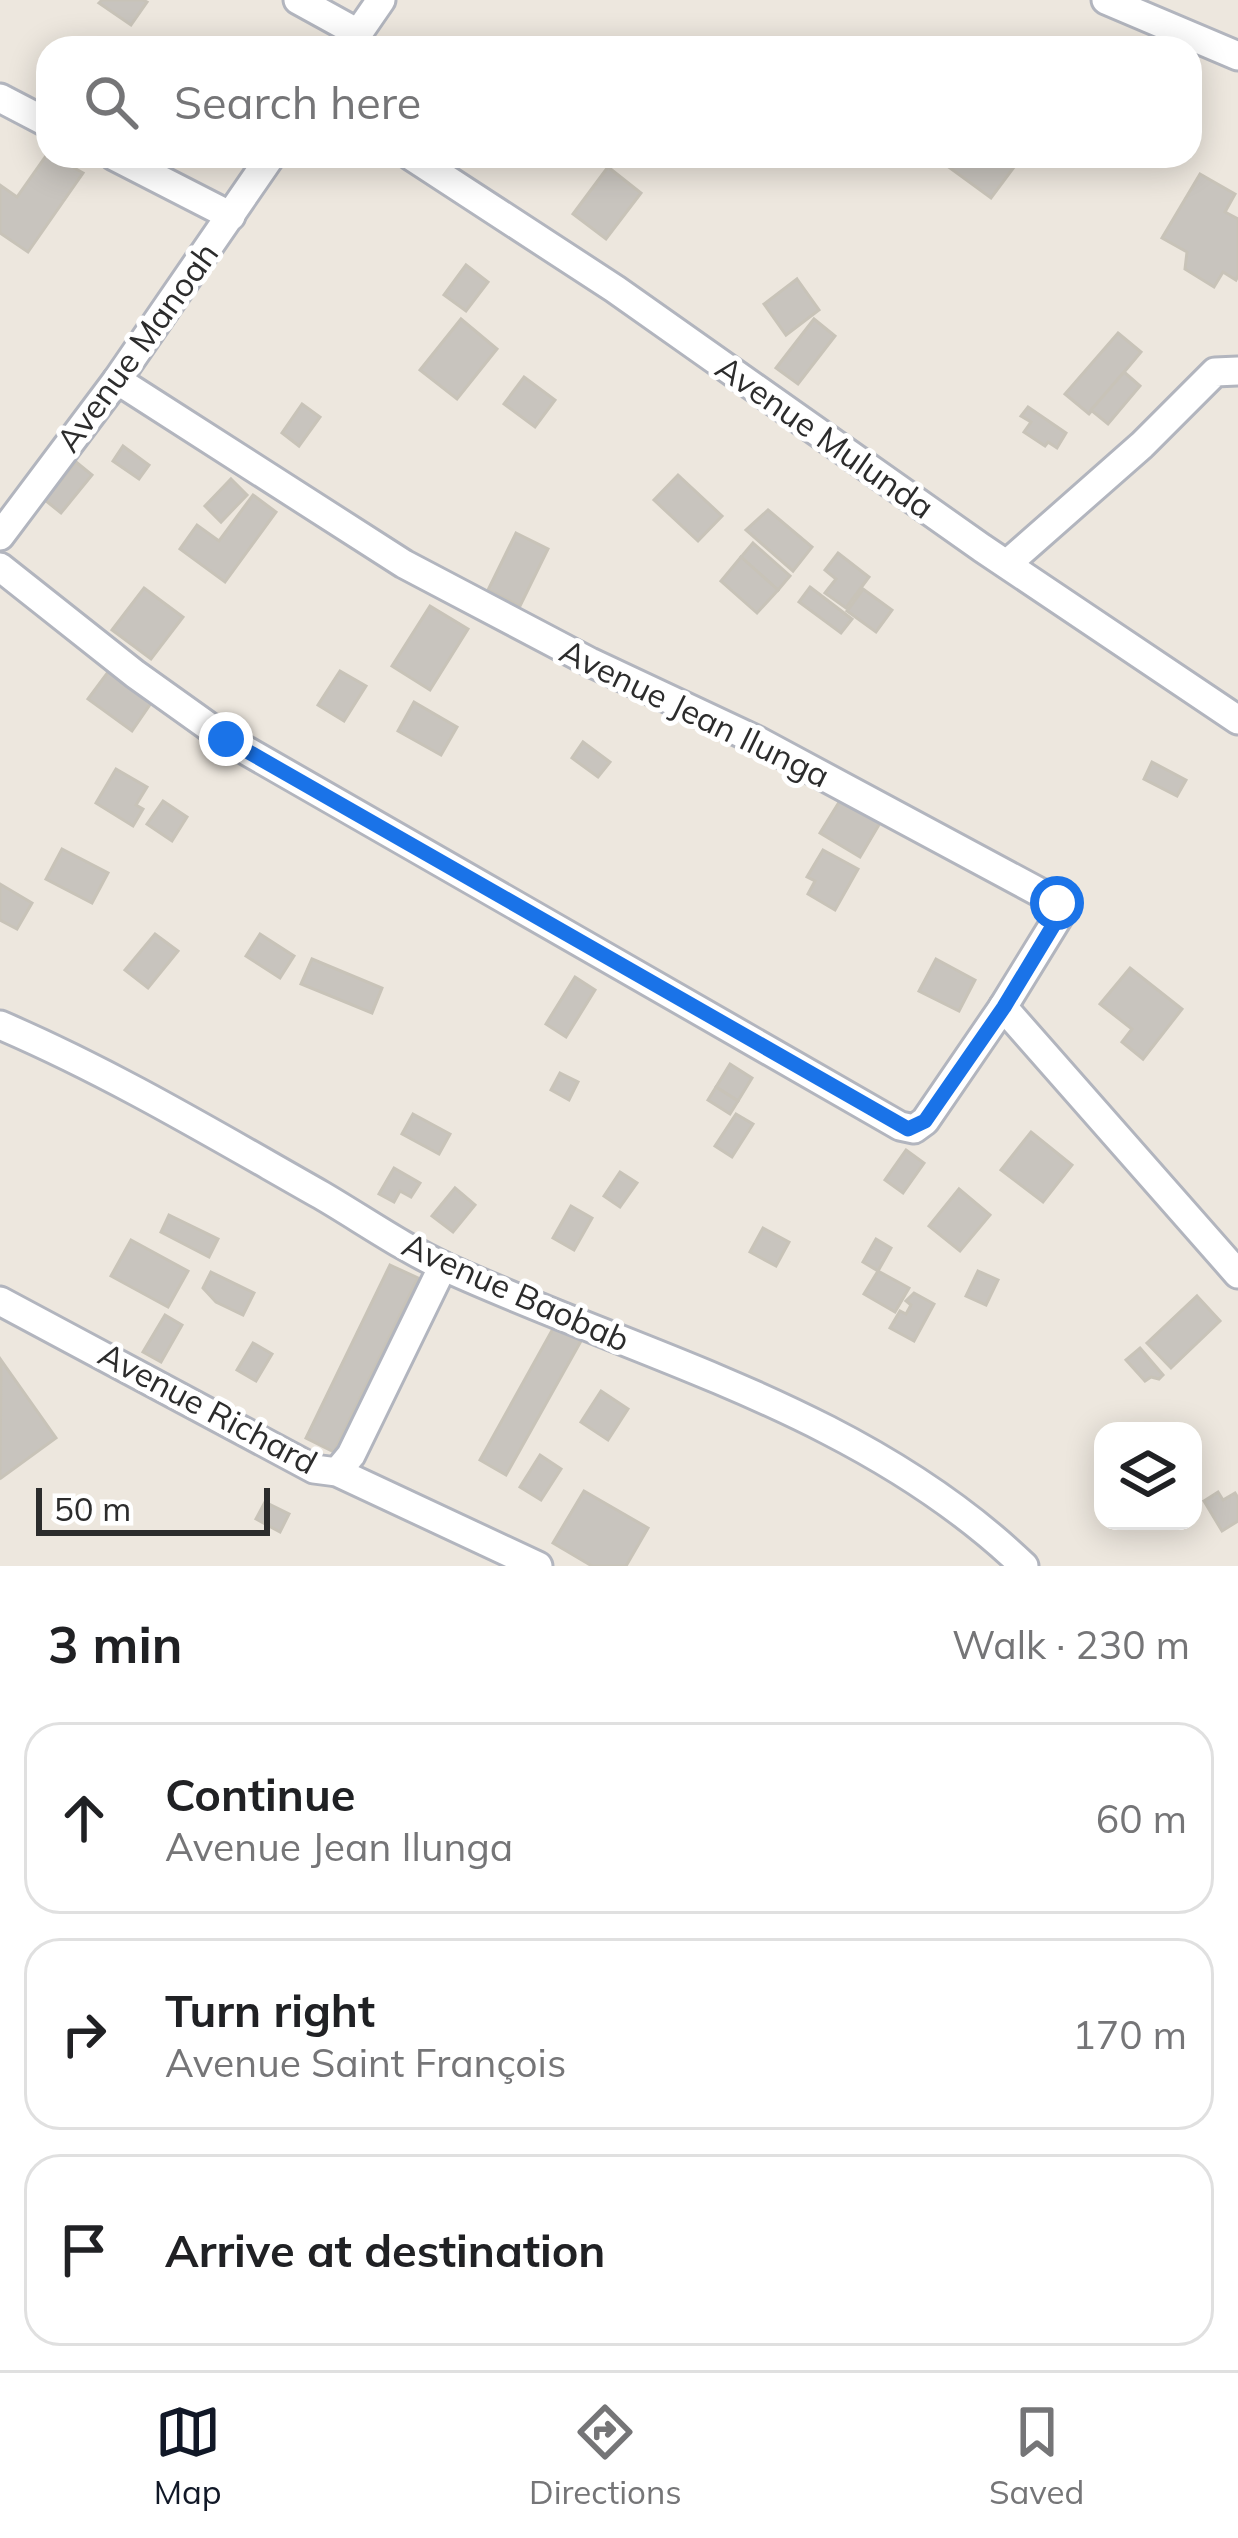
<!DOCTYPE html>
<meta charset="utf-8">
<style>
body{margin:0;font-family:Mulish,sans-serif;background:#f2f2f2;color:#202124}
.controls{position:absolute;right:36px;bottom:36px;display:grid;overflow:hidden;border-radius:24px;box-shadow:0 6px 30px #0003}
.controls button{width:108px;height:108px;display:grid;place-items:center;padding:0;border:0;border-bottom:3px solid #e0e0e0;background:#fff;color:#202124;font:60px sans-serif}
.scale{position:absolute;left:36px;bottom:30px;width:234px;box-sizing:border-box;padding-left:12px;border:6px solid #2c2c2c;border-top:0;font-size:33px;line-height:42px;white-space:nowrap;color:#2c2c2c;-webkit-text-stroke:9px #fff;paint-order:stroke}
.stop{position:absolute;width:36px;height:36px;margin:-27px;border:9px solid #1a73e8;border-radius:50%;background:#fff}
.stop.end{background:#1a73e8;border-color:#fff;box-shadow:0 3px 12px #0008}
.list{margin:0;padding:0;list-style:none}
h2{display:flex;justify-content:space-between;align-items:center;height:156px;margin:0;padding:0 48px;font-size:51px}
h2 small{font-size:39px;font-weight:400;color:#757577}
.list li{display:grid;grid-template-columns:78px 1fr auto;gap:36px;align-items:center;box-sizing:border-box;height:192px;margin:0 24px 24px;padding:0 24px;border:3px solid #e0e0e0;border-radius:36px}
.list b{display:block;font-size:45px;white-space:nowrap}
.list p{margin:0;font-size:39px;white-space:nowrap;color:#757577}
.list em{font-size:39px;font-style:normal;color:#757577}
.icon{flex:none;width:66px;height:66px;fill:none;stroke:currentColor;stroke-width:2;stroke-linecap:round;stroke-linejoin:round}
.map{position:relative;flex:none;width:1238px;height:1566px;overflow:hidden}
.search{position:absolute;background:#fff;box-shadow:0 6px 30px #0003;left:36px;right:36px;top:36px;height:132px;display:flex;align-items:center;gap:30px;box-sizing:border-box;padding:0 42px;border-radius:36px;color:#757577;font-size:45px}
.sheet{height:804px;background:#fff}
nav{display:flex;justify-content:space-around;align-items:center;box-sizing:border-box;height:168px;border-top:3px solid #e0e0e0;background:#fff;font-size:33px;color:#757577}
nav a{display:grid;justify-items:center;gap:6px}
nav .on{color:#111827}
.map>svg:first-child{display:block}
.building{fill:#c8c4be;stroke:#c8c3b8;stroke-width:3}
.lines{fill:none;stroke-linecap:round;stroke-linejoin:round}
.minor-casing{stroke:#b2b5be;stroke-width:33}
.minor{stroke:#fff;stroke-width:27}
.route{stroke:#1a73e8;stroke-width:15}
.labels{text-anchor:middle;stroke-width:10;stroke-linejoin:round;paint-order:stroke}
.street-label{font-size:33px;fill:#2c2c2c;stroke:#fff}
</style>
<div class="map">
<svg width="1238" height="1566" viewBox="0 0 1238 1566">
<rect width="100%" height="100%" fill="#ede7de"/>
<!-- building -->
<g class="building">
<polygon points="102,0 143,0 147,2 131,25 99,3"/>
<polygon points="48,153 83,173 28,252 0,233 0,185 17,197"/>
<polygon points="942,156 1007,156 1017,163 991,198 939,160"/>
<polygon points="608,167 641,193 606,239 573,214"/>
<polygon points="1200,174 1235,194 1225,212 1238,219 1238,276 1236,280 1223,272 1214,287 1185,269 1187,252 1162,238"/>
<polygon points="466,265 488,282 466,311 444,295"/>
<polygon points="797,279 819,310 786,335 764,304"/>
<polygon points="461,319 497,349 457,399 420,370"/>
<polygon points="814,319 835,336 798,384 776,368"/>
<polygon points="1118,333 1141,352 1089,414 1065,394"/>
<polygon points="1124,372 1140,386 1108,424 1091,410"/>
<polygon points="524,377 555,400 535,427 504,404"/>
<polygon points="302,404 320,417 299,446 282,433"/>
<polygon points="1028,407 1066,433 1057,448 1048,442 1045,446 1024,432 1031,422 1021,416"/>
<polygon points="123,446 149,465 139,479 113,461"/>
<polygon points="76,462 92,475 61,513 45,500"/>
<polygon points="678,475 722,516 698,541 654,500"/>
<polygon points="231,479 247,495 221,522 205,506"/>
<polygon points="253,495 276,512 225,582 180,549 197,525 219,541"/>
<polygon points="768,510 812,547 793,571 746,530"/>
<polygon points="516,533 548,549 520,606 488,590"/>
<polygon points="753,543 790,576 778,590 741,557"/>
<polygon points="838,553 869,577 846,608 825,593 836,579 825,570"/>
<polygon points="741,557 778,590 757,613 721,581"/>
<polygon points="810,587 852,619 841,633 799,602"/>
<polygon points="144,588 183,617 151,659 112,630"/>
<polygon points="863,589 892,610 876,632 847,611"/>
<polygon points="430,606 468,629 430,690 392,666"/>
<polygon points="340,671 366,686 344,721 318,705"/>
<polygon points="108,672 151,703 132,731 88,699"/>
<polygon points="414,702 457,727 441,755 398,731"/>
<polygon points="583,742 610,762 598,777 572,758"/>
<polygon points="1152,762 1186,780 1177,796 1144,779"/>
<polygon points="116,769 147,787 136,805 143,809 133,826 96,803"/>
<polygon points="841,799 880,823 860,857 820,833"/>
<polygon points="163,801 187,817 172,841 147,824"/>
<polygon points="62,849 108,873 92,903 46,879"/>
<polygon points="823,850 858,869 835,910 808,894 815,881 807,877"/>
<polygon points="0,884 32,903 17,929 0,920"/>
<polygon points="155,934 178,951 148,988 125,970"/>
<polygon points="260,934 294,956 280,978 246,956"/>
<polygon points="312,959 382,988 372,1013 301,984"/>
<polygon points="936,959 975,980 959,1011 919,991"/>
<polygon points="1130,968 1182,1009 1143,1059 1122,1042 1132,1029 1100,1004"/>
<polygon points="575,977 595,990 566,1037 546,1024"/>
<polygon points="730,1064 752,1078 738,1101 716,1087"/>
<polygon points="560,1073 578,1082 569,1100 551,1090"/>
<polygon points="716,1087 738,1101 730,1114 708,1100"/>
<polygon points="413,1114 450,1134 439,1154 402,1134"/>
<polygon points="736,1114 753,1124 732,1157 715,1146"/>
<polygon points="1031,1132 1072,1165 1043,1202 1001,1170"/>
<polygon points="906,1150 924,1163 903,1193 885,1180"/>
<polygon points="394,1168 420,1183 411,1197 400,1191 394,1202 379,1194"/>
<polygon points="620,1172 637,1183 620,1207 604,1196"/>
<polygon points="455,1188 475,1205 453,1232 432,1216"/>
<polygon points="959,1189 990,1215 960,1251 929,1226"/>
<polygon points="571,1206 592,1218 574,1250 553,1238"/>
<polygon points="169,1215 218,1239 209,1257 161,1232"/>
<polygon points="763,1228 789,1242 776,1266 750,1252"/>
<polygon points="876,1239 891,1248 878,1271 863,1262"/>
<polygon points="131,1240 188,1271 168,1307 111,1276"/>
<polygon points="390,1265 418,1278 334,1452 306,1438"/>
<polygon points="878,1271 909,1288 895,1312 864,1294"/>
<polygon points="978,1271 998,1280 986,1305 966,1296"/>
<polygon points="211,1272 254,1293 243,1315 216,1302 203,1288"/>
<polygon points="914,1293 934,1304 914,1341 890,1328 900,1311 906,1314 911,1305 906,1301"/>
<polygon points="1197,1296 1220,1321 1171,1368 1147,1343"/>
<polygon points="165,1315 182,1325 161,1362 143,1352"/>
<polygon points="555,1325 581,1341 506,1475 480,1460"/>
<polygon points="253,1343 272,1354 256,1381 237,1370"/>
<polygon points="1140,1348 1163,1375 1159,1379 1151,1377 1145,1381 1126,1360"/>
<polygon points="1,1360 56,1438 1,1478 0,1476"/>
<polygon points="601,1391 628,1409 608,1440 581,1422"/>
<polygon points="540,1455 561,1469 541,1500 520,1487"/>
<polygon points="584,1491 648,1528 626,1566 592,1566 553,1543"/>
<polygon points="1218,1492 1223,1500 1235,1493 1238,1498 1238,1521 1222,1531 1204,1501"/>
<polygon points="265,1502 289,1514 280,1532 256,1519"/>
</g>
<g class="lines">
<defs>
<g id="minor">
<polyline points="298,0 358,33"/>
<polyline points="1106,0 1238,56"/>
<polyline points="350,45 381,0"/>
<polyline points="0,98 48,123"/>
<polyline points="114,156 231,216"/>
<polyline points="411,156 615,289 982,548 1238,720"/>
<polyline points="0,536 117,380 271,156"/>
<polyline points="1007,564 1142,445 1215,372 1238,371"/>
<polyline points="0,567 135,674 226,739 900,1126 914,1129 925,1121 1003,1007 1059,916 1052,899 758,741 590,662 404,564 117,380"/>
<polyline points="1003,1007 1238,1274"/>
<path d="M0,1025C112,1073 215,1135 321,1195C362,1219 403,1248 447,1268C645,1358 864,1412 1024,1566"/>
<polyline points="0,1301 314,1469 337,1472 538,1566"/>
<polyline points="337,1472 351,1455 443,1266"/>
</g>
</defs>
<!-- minor casing -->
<use href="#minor" class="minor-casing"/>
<!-- minor -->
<use href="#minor" class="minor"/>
</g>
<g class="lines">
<!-- route -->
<polyline class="route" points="226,739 908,1129 925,1121 1004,1007 1059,916 1057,903"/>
</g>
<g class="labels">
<!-- street labels -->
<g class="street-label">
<text transform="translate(137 347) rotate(-54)" y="12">Avenue Manoah</text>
<text transform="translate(825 437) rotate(35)" y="12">Avenue Mulunda</text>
<text transform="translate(695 713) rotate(26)" y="12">Avenue Jean Ilunga</text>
<text transform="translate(516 1292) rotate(24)" y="12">Avenue Baobab</text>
<text transform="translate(208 1408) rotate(28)" y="12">Avenue Richard</text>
</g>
</g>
</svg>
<div class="controls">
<button><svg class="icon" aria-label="layers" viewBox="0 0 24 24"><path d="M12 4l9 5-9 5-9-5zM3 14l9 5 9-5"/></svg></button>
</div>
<div class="scale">50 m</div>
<div class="stop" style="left:1057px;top:903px"></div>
<div class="stop end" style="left:226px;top:739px"></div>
<div class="search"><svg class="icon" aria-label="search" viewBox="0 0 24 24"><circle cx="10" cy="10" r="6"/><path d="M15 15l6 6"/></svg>Search here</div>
</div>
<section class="sheet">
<h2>3 min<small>Walk · 230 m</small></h2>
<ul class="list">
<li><svg class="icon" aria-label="ahead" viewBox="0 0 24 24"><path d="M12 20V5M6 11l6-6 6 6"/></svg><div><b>Continue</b><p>Avenue Jean Ilunga</p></div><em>60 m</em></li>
<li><svg class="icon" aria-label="right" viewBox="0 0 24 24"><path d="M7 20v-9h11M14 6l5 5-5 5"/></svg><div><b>Turn right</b><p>Avenue Saint François</p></div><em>170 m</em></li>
<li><svg class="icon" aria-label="arrive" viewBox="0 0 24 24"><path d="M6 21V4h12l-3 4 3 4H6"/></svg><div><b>Arrive at destination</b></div></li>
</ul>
</section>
<nav>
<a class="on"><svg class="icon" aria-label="map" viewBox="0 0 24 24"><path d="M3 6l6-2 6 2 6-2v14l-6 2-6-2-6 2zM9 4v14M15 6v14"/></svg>Map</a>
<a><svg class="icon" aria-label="directions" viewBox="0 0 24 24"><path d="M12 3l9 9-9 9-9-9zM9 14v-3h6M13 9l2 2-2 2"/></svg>Directions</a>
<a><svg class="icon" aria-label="saved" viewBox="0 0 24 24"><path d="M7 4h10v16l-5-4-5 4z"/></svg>Saved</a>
</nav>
